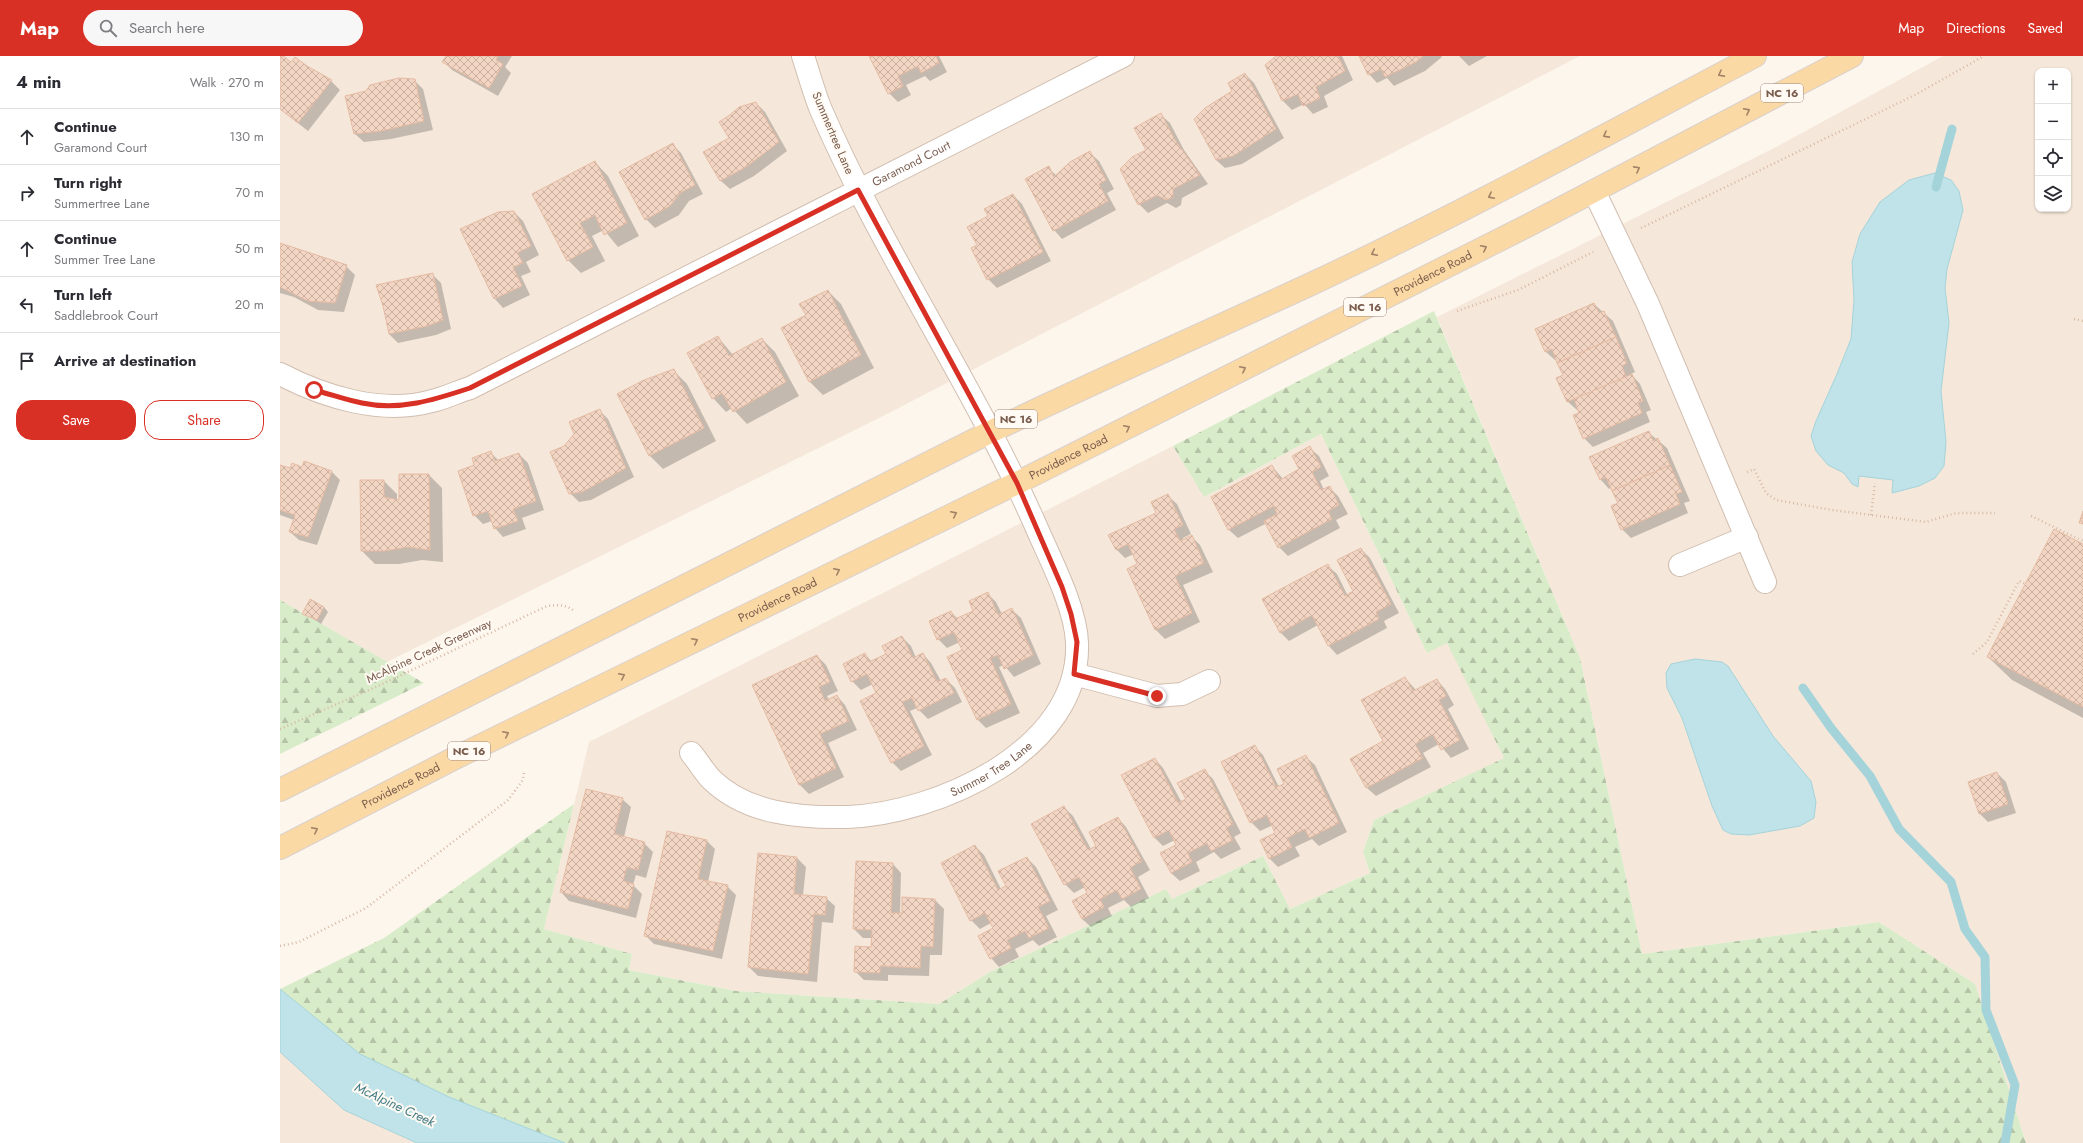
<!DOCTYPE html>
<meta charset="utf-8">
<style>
body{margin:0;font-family:Jost,sans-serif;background:#f7f7f7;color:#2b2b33}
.controls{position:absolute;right:12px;top:12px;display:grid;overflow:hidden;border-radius:8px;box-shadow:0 1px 3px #0004}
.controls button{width:36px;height:36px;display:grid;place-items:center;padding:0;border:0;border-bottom:1px solid #e1e1e2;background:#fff;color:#2b2b33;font:20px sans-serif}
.stop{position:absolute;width:12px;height:12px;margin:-9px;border:3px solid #d93025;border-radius:50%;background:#fff}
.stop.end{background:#d93025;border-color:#fff;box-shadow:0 1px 4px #0008}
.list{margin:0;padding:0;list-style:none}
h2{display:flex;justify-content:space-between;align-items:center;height:52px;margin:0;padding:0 16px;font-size:17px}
h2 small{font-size:13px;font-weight:400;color:#7c7c81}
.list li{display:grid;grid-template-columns:26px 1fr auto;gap:12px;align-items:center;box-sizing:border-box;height:56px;padding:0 16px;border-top:1px solid #e1e1e2}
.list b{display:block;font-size:15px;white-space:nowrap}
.list p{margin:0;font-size:13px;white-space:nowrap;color:#7c7c81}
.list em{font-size:13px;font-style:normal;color:#7c7c81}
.actions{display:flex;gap:8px;padding:12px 16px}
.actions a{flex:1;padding:9px 0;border:1px solid #d93025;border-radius:16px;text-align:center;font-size:14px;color:#d93025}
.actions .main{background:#d93025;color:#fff}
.icon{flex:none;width:22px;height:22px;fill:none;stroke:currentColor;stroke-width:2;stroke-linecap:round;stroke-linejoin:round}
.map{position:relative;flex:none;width:1803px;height:1087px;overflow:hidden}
header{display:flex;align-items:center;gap:24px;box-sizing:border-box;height:56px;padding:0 20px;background:#d93025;color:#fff}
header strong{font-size:19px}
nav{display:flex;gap:22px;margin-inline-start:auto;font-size:14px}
.search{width:280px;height:36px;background:#f7f7f7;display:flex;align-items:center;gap:10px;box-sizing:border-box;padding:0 14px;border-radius:22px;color:#7c7c81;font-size:15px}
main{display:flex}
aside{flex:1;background:#fff}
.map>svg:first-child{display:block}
.residential{fill:#f5e8da;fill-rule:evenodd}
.forest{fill:url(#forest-firs)}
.water{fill:#bfe3e8;stroke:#a5d3da}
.shadow{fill:#0003}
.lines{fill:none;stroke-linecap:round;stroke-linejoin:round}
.stream{stroke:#a5d3da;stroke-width:9}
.building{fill:url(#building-cross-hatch);stroke:#e6bba3}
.minor-casing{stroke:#d1beb0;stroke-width:24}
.major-casing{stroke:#dad1cd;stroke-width:24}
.path{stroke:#d9b8a5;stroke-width:2.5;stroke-dasharray:1 3;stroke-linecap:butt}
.minor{stroke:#fff;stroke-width:22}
.major{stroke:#fbd9a5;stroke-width:22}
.oneway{stroke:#a18267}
.route{stroke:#d93025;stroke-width:5}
.labels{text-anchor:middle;stroke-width:4;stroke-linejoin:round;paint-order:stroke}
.shield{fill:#fffaf3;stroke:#a28b7f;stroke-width:1}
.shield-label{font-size:11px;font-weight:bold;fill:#7a5c4d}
.street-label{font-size:12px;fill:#7a5c4d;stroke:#fffaf3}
.water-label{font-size:13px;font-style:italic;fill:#437c86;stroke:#fffaf3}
</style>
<header>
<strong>Map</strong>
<div class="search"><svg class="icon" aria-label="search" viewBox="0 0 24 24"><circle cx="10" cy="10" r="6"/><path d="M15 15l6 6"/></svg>Search here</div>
<nav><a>Map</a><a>Directions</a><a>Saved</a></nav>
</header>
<main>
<aside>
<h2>4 min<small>Walk · 270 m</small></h2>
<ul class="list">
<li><svg class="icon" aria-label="ahead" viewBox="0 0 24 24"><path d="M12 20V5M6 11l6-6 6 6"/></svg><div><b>Continue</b><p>Garamond Court</p></div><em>130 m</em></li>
<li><svg class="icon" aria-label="right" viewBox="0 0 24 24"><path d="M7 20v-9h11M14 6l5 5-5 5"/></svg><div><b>Turn right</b><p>Summertree Lane</p></div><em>70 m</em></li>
<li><svg class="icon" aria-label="ahead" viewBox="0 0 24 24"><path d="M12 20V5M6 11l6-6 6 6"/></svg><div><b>Continue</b><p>Summer Tree Lane</p></div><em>50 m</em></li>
<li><svg class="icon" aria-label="left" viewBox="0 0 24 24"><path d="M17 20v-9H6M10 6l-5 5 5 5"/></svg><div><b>Turn left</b><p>Saddlebrook Court</p></div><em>20 m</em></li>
<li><svg class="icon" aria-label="arrive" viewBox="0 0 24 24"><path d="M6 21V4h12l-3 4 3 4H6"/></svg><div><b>Arrive at destination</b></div></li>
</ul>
<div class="actions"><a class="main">Save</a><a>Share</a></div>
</aside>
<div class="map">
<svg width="1803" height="1087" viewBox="0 0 1803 1087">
<defs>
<pattern id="forest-firs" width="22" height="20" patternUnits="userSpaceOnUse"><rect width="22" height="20" fill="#d8ecc9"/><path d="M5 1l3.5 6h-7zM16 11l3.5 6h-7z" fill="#b4c2a5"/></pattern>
<pattern id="building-cross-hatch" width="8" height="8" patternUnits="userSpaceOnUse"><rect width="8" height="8" fill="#f3d5c3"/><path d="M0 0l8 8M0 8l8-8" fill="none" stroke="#cab0a1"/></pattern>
</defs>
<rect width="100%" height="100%" fill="#fdf6ec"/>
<!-- residential -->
<g class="residential">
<polygon points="0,0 1300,0 605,359 107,606 0,544"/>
<path d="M1663,0H1803V1087H1746L1695,928L1599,866L1362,898L1300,602L1157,261L1498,90ZM1758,15H1788V153H1758Z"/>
<polygon points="1041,378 1147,597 1167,586 1225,702 1094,764 1083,796 1090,817 1010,853 983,800 892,843 886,833 708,917 659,948 456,935 349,914 352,898 264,873 309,686 893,390 924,441"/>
<polygon points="0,996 64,1054 137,1087 0,1087"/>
</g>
<!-- forest -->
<g class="forest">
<polygon points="1154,255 1300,602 1362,898 1599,866 1695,928 1746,1087 285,1087 169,1041 80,998 0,933 104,882 294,748 264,873 352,898 349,914 456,935 659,948 708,917 886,833 892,843 983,800 1010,853 1090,817 1083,796 1094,764 1224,702 1167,587 1147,597 1041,378 924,441 893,390"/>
<polygon points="0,544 144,627 0,698"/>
</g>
<!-- water -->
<g class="water">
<polygon points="1655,117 1671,124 1679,135 1683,154 1667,213 1665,232 1669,267 1661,335 1666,386 1664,410 1655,422 1639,430 1612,437 1613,424 1579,420 1578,431 1572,428 1564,417 1548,409 1536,395 1531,380 1536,365 1557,318 1571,283 1574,244 1572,206 1580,178 1600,146 1629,124"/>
<polygon points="1415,603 1442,606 1448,610 1493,680 1531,725 1536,746 1534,762 1520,770 1469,779 1451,778 1443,774 1432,750 1402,662 1387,632 1386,617 1391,608"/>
<polygon points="0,933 80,998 169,1041 285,1087 137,1087 64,1054 0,996"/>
</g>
<!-- shadow -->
<g class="shadow">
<polygon points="0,0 11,8 27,11 51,25 60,34 28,75 0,53"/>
<polygon points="167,0 232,0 225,11 231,17 218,40 172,14 164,6"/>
<polygon points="590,0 659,0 667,16 650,25 645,20 626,29 631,39 618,46 609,37"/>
<polygon points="998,0 1062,0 1073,24 1044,40 1048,51 1033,58 1024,48 1012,54 1003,45 986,9"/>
<polygon points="1080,0 1161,0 1162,1 1145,15 1114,30 1107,22 1097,27 1089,18"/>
<polygon points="1179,0 1207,0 1189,10"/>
<polygon points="965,18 974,27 1004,82 962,108 945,112 936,104 954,35"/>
<polygon points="134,24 143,33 153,74 111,83 84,86 75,78"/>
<polygon points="476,47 485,56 507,95 474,120 450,133 441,125 425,96 450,82"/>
<polygon points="881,59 890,67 904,94 928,128 902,142 901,149 896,152 887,147 868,157 859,148 867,95"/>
<polygon points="393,89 401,97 423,138 409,145 399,159 375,172 366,163"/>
<polygon points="810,97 819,105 834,133 827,137 836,154 782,183 774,174 768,112 777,120"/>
<polygon points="315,106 328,120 359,180 338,191 324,174 312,180 325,205 301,217 288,204"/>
<polygon points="733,139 742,148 771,205 717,232 708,223 698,190 709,161"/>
<polygon points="234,156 243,165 259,199 246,206 251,216 241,220 250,239 223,252 215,243 181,174"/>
<polygon points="0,188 66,210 75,219 64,256 38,254 14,241 0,237"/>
<polygon points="152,218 161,227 171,273 156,279 118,287 109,278 104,249"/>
<polygon points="548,235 561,248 594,312 543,339 530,326 502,273 527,260"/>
<polygon points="1314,248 1333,265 1355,316 1351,318 1360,328 1371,354 1366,356 1370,366 1313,391 1304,382 1299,353 1297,354 1288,346 1284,320 1278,303 1275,304 1266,296 1257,273"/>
<polygon points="438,281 453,299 482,283 495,296 519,340 467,368 452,352 446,356 433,342"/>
<polygon points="394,315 407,328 436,385 383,413 370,400"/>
<polygon points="319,354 328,363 354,421 311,444 299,446 290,437 285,390"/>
<polygon points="1368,376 1387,392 1410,445 1404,447 1408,457 1351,482 1342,473 1339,448 1332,431 1329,433 1321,424 1310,401"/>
<polygon points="1030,392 1039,400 1049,420 1040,425 1044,434 1049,431 1058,440 1068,458 1056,464 1060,472 1008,500 999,491 987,467 958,482 949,474 932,442 992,410 1003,423 1020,414"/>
<polygon points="211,397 219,405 239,398 248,407 264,454 242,462 246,473 223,481 215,472 212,465 203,468 194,459 195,410"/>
<polygon points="0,410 11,414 23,412 52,416 60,424 37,489 19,484 10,476 14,464 0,459"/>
<polygon points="149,419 162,432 163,506 142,504 119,508 95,508 82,495 104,425 117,438 117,445 120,445"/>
<polygon points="888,440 897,448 911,478 903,482 903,484 912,481 920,489 933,516 903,529 920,566 885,583 876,574 848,514 859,509 854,498 845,502 836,493 877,457"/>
<polygon points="1803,489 1803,662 1732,624 1708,601"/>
<polygon points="1081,493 1090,502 1119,557 1104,565 1107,572 1057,599 1049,590 1038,569 1009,585 1000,576 1048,510 1057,518 1068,540 1074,536"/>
<polygon points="707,537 716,546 722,558 732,554 741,562 761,608 734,621 724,609 719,611 740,657 706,672 697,663 684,595 680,586 667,592 658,583 671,556 678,563 695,555"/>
<polygon points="44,551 48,556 41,568 24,557"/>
<polygon points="622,581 631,590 636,602 643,598 651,607 661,625 666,623 675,632 682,646 648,663 637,652 630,655 652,699 621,715 612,706 597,638 593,628 581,634 572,625 564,609 585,598 592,606 607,598"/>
<polygon points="537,600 546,609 558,635 547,640 549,644 557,640 565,649 577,674 548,687 564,721 529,738 520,729 474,630"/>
<polygon points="1125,622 1136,634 1157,624 1165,633 1174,649 1168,653 1189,693 1171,702 1159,688 1143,697 1151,711 1096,740 1087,732"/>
<polygon points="975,691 983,699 999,731 1005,728 1026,701 1035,709 1067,776 1039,790 1032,783 1015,791 1020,800 998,811 989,802 997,777 993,769 980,775 971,766 942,706"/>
<polygon points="875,703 883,712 902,747 907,744 924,714 933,723 961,777 954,781 961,793 941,803 934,796 916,806 920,815 900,825 891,817 897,789 895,784 883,790 874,781"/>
<polygon points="1717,717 1726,726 1736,757 1708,766 1699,757"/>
<polygon points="342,743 351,751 344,781 364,787 373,796 366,822 356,819 353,829 362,838 356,862 289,845 281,836"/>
<polygon points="784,751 793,760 811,793 817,790 838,762 846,771 870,814 858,821 869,842 851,851 844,844 828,852 832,860 811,871 802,863 809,837 805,831 794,837 785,828 752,768"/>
<polygon points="426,784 435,793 428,826 447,830 456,839 442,903 374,888 365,879"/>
<polygon points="695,790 704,799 721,833 727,830 747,802 756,811 778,854 766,860 777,881 759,890 753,884 735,893 739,901 719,911 711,902 714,873 711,867 700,873 691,864"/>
<polygon points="479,798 517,802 526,811 523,839 546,842 555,850 553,867 542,866 537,926 478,920 469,911"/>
<polygon points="613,808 621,817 620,858 655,844 664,853 662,899 650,899 649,920 608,919 608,925 584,924 575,915 592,892 593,882 583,882 574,873"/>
</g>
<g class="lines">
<!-- stream -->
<g class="stream">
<polyline points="1656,131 1672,73"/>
<polyline points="1523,632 1551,672 1590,720 1619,773 1671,826 1685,873 1705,901 1706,954 1735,1029 1725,1087"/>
</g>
</g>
<!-- building -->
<g class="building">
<polygon points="0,0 3,0 11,6 15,1 27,10 52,24 18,67 0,53"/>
<polygon points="166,0 218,0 216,4 223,8 209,32 162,6"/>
<polygon points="589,0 656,0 659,7 641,17 638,10 618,20 623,30 608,38"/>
<polygon points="996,0 1058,0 1065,15 1036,31 1040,42 1023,50 1018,38 1002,45 985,9"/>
<polygon points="1079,0 1143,0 1136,6 1105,21 1101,13 1088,19"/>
<polygon points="965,17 996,73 953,100 936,104 914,63 925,52 952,35 948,27"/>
<polygon points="119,22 135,23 144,65 101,75 74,78 65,40 86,35 90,29"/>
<polygon points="476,46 499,86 466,111 440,125 423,96 449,82 439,66 451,58 459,51"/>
<polygon points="881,57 895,84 920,119 893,133 893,141 886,144 877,139 858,149 840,113 852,101 866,94 854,72"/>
<polygon points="393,87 415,129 400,137 390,150 365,164 339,116"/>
<polygon points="810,95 826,124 819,128 828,145 773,175 745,123 769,110 774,121 790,106"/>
<polygon points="315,105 347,167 324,179 315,159 300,167 313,191 287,205 252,138"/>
<polygon points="733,138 763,196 707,224 691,192 697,189 687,171 708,160 704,153"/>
<polygon points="234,155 251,190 237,197 243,207 233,211 242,230 214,243 180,173 218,156"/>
<polygon points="0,187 67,209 55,247 28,245 0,231"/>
<polygon points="153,217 163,264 147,270 109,278 103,250 96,229"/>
<polygon points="548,234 581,299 529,326 501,272 526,259 519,248"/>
<polygon points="1314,247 1319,257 1324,255 1336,281 1277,307 1272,293 1265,296 1255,273"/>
<polygon points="438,280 449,300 482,282 506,326 453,356 442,337 432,343 407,297"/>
<polygon points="1336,281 1347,307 1342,310 1346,321 1287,346 1276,322 1283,319 1277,307"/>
<polygon points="394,313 424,372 369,400 337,338 364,324"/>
<polygon points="1352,318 1363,345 1358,347 1362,357 1303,383 1293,359 1299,357 1294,343"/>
<polygon points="320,353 346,412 302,436 289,438 270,396 284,390 294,378 289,366"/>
<polygon points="1369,375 1373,385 1378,382 1390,409 1332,435 1326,421 1320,424 1309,401"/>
<polygon points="1030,390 1041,411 1032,416 1041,434 1050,430 1059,449 1048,455 1052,463 998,492 984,465 997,458 994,450 948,474 931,441 992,409 1000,424 1019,413 1012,400"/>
<polygon points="211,395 215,405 239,397 256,445 233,453 238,465 214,473 208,455 193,460 178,415 194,409 192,402"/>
<polygon points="24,405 52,415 28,481 9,476 15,459 0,454 0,409 10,412 12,407 22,411"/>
<polygon points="1390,409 1402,436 1396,438 1400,448 1341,474 1331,450 1338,447 1332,435"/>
<polygon points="119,418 149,418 150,494 128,491 105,495 81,495 80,424 104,424 104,441 119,444"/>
<polygon points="888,438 903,469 894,473 900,485 912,479 924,507 895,520 912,557 875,574 847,513 857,508 848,488 836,494 828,479 876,457 871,446"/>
<polygon points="1803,455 1803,468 1799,467"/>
<polygon points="1774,473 1803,488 1803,651 1707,601"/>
<polygon points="1081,492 1111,548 1096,556 1099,563 1048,590 1032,559 1000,577 982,543 1048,508 1065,540 1073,535 1057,504"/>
<polygon points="708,536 718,559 732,552 753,599 724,613 718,599 710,602 731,648 697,664 667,601 682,594 674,576 657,584 649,565 671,555 675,563 693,555 689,545"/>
<polygon points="30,543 44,551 37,564 22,558"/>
<polygon points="622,580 633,602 643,597 657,626 666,622 674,637 638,655 632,642 622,646 644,690 611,707 580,645 596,637 587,618 571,626 563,608 585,597 589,606 606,598 602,590"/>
<polygon points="537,599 550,626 539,631 545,645 557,639 569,665 540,678 556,712 519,729 472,629"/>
<polygon points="1125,621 1133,635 1157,623 1166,640 1159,644 1180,684 1161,694 1153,678 1135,688 1143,702 1086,732 1070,703 1103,685 1081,644"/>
<polygon points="975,689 996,731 1004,728 997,713 1026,699 1059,767 1029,782 1025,773 1007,782 1012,791 989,803 980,784 995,777 987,759 970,767 941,706"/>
<polygon points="875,702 898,747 906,743 897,727 925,713 953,768 946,772 953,784 931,795 927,787 908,797 912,806 891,817 880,797 896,789 889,774 874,782 841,719"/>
<polygon points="1717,716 1728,748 1699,758 1688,726"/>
<polygon points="306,733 343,742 334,778 365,786 358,814 347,811 343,825 354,828 348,853 280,836"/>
<polygon points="784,750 808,794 816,790 809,776 838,761 862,805 850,812 861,833 842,843 837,834 820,843 824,851 802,863 792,845 807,837 799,821 784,829 751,768"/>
<polygon points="387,775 427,784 418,823 448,829 433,895 364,880"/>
<polygon points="695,789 718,834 726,830 718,815 747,801 770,845 758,851 769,872 749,882 745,875 727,884 731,892 710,903 698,880 713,872 705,857 690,865 661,807"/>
<polygon points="478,797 517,801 514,838 547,841 545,859 534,858 528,918 468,911"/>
<polygon points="576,805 613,807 611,857 622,857 622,841 655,843 653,891 641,890 640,912 600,910 600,917 574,916 575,890 591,891 592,874 573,873"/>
</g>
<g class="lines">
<defs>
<g id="minor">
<polyline points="1314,135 1368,248 1485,526"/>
<path id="s1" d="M0,318C44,341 102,359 152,345C165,342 177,336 190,332L843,0"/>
<polyline points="1400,509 1467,481"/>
<polyline points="794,618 877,640 902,638 929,625"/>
<path id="s2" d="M411,697C418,705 424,716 432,724C467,758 520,762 567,761C657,758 801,694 797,587C796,551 769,501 755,468C692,326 603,197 541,54C534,37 529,18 523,0"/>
</g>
<g id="major">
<path d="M0,734L710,376C816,325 923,278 1029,229C1181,158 1327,78 1475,0"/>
<path id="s3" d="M0,792L173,703L737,427L1247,170L1572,0"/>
</g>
</defs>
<!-- minor casing -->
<use href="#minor" class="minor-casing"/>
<!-- major casing -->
<use href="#major" class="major-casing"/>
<!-- path -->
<g class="path">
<polyline points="1361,172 1635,39 1704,0"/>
<polyline points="1177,255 1238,234 1313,196"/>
<polyline points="1794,263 1803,265"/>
<polyline points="1467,416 1474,413 1486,437 1496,444 1552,454 1646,466 1676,457 1715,457"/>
<polyline points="1591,459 1595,427"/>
<polyline points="1751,460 1803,485"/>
<polyline points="1693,598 1707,586 1739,525 1746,528"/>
<path d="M0,673L98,630L267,550C278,549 286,548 294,555"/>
<polyline points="0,890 19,886 86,852 228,744 243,724 244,716"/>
</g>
<!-- minor -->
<use href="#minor" class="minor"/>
<!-- major -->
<use href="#major" class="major"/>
</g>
<!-- one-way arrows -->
<defs><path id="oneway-chevron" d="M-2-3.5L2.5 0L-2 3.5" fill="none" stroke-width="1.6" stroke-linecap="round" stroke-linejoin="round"/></defs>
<g class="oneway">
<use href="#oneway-chevron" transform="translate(1441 18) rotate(152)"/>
<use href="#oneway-chevron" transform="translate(1467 55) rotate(-27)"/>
<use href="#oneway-chevron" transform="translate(1326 79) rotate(152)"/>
<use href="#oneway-chevron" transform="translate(1357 113) rotate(-28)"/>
<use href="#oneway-chevron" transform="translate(1211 140) rotate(153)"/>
<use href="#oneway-chevron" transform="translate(1204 192) rotate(-27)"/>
<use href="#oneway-chevron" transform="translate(1094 197) rotate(154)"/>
<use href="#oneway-chevron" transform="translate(963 313) rotate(-27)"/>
<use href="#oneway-chevron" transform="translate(847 372) rotate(-27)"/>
<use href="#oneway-chevron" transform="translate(674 458) rotate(-26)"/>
<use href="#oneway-chevron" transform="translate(557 515) rotate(-26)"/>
<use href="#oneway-chevron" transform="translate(415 585) rotate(-26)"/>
<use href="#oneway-chevron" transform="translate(342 620) rotate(-26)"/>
<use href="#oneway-chevron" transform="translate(226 678) rotate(-26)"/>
<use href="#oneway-chevron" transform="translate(35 774) rotate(-27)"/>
</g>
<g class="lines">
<!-- route -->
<path class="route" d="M34,334C50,338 66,344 82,347C120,355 154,344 190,332L578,134L737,427L782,531L791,558L797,586L794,618L877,640"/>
</g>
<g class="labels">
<!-- shield labels -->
<g class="shield">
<rect x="1481" y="28" width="42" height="18" rx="3"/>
<rect x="1064" y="242" width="42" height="18" rx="3"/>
<rect x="715" y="354" width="42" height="18" rx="3"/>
<rect x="168" y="686" width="42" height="18" rx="3"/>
</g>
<g class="shield-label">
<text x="1502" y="41">NC 16</text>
<text x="1085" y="255">NC 16</text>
<text x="736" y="367">NC 16</text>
<text x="189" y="699">NC 16</text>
</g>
<!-- street labels -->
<g class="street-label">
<text transform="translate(553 77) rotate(67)" y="4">Summertree Lane</text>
<text dy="4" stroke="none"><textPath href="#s1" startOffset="693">Garamond Court</textPath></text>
<text dy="4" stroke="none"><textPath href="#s3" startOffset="1288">Providence Road</textPath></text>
<text dy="4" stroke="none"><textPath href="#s3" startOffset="880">Providence Road</textPath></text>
<text dy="4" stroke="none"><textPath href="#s3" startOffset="556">Providence Road</textPath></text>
<text transform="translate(149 595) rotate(-25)" y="4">McAlpine Creek Greenway</text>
<text dy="4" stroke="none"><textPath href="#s2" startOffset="332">Summer Tree Lane</textPath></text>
<text dy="4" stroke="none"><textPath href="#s3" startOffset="136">Providence Road</textPath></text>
</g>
<!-- water labels -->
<g class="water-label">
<text transform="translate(115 1048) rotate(25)" y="5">McAlpine Creek</text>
</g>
</g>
</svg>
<div class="controls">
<button>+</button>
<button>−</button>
<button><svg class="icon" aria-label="locate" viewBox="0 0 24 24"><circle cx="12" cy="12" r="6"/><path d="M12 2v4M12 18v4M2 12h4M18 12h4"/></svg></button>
<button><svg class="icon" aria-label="layers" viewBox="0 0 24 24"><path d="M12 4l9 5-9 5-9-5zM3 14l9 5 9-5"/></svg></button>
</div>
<div class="stop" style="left:34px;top:334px"></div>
<div class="stop end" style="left:877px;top:640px"></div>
</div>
</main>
